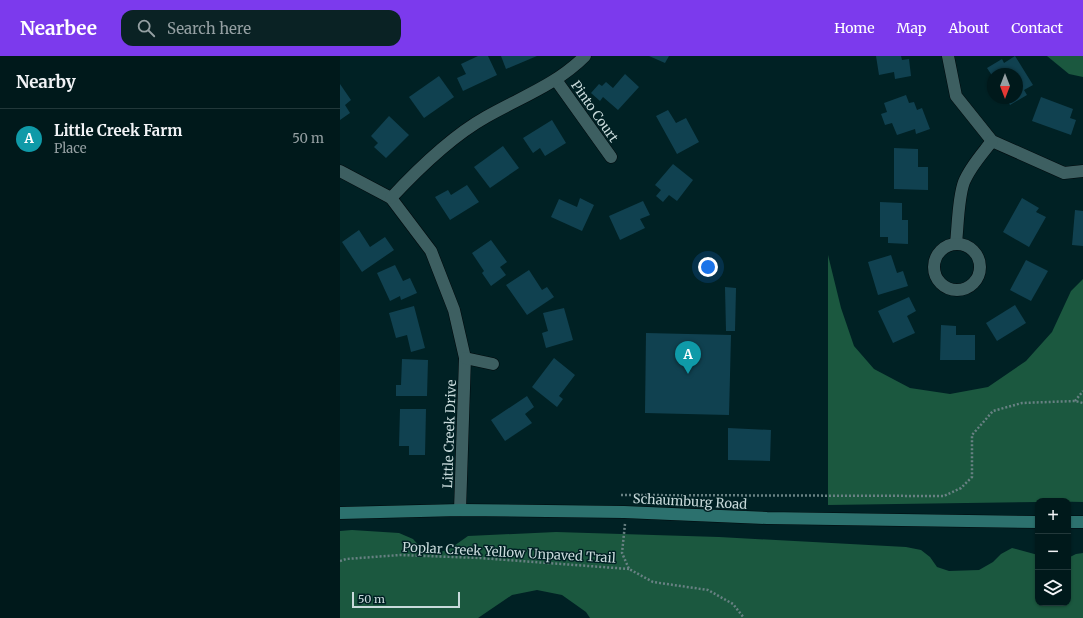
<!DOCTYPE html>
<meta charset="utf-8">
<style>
body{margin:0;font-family:Merriweather,serif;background:#0a2224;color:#f1f3f6}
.controls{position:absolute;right:12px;bottom:12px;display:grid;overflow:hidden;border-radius:8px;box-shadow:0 1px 3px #0004}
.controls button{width:36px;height:36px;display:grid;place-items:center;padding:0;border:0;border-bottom:1px solid #22383a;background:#00191b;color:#f1f3f6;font:20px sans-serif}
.compass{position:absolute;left:647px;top:12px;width:36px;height:36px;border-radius:50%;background:#00191b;box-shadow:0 1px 3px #0004;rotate:180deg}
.scale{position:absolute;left:12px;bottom:10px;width:108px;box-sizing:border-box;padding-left:4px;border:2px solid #c8dadb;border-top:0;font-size:11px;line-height:14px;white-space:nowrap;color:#c8dadb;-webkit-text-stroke:3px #002124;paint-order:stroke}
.you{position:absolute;left:368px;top:211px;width:14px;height:14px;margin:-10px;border:3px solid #fff;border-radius:50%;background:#1a73e8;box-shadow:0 0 0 6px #1a73e833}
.badge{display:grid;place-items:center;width:26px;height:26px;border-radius:50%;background:#7c3aed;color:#fff;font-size:13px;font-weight:700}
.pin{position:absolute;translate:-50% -33px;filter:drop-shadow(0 1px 2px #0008)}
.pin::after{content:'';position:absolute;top:21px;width:14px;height:12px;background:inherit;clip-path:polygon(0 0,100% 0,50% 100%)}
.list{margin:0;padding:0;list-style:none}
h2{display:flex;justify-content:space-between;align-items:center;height:52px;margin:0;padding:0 16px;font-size:17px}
h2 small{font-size:13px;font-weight:400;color:#95a0a3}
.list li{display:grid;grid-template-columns:26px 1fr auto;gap:12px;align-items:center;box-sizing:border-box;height:60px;padding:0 16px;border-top:1px solid #22383a}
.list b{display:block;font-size:15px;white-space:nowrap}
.list p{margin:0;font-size:13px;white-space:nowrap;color:#95a0a3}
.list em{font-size:13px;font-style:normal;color:#95a0a3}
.icon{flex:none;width:22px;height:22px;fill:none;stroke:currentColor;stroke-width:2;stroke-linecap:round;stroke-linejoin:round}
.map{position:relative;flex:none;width:743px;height:562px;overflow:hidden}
header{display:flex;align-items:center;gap:24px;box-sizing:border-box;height:56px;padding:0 20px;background:#7c3aed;color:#fff}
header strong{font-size:19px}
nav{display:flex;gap:22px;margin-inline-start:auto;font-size:14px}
.search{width:280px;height:36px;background:#0a2224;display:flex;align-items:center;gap:10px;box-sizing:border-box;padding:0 14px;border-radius:12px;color:#95a0a3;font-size:15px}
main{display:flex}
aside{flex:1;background:#00191b}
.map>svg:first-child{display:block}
.forest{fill:#1b583f}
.building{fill:#104150}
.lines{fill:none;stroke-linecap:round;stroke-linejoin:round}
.minor-casing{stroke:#00090c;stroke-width:13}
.secondary-casing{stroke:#00090c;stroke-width:13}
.path{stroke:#688183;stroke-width:2.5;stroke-dasharray:2 2;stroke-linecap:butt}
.minor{stroke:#3d5f61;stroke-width:12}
.secondary{stroke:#2c716e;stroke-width:12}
.labels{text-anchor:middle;stroke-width:3;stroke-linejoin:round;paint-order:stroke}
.street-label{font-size:13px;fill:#c8dadb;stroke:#002124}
</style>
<header>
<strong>Nearbee</strong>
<div class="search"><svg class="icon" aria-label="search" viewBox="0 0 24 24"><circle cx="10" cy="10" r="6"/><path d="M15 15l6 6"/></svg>Search here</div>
<nav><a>Home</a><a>Map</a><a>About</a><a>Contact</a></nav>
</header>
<main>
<aside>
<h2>Nearby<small></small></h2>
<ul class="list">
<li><span class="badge" style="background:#0f9aa8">A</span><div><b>Little Creek Farm</b><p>Place</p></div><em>50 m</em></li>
</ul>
</aside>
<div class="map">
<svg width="743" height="562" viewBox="0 0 743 562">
<rect width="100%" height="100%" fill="#002124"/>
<!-- forest -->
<g class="forest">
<polygon points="707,0 743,0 743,21 729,18"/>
<polygon points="488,199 501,252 514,290 534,313 570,332 610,338 648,331 686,305 712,276 731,235 743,223 743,446 698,445 698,446 488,449"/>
<polygon points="12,474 59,477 73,483 81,492 96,498 111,492 128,480 216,476 379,481 566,491 581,494 590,501 597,511 609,515 639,514 653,506 661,498 672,492 698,499 698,547 728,547 728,502 736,498 743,497 743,562 250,562 246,556 222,539 197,534 172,539 138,562 0,562 0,475"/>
</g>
<!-- building -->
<g class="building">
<polygon points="138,0 148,0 157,19 123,35 117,22 126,18 121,8"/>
<polygon points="161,0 197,0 166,13"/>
<polygon points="309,0 329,0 325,7"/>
<polygon points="536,0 561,0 562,4 569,3 571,20 555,23 554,16 539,19"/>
<polygon points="675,0 693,29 684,34 687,39 670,49 666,42 677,42 677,18 653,18 653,21 647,12 662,3 664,7"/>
<polygon points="285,18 299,31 278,54 263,41 260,45 251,37 259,28 262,30 266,26 273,32"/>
<polygon points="99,20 114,41 84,62 69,41"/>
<polygon points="0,28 11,44 5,49 10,57 0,64"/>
<polygon points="566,39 569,47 574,46 577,54 582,52 590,73 576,78 575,73 557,79 552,67 545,69 541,58 547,56 544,47"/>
<polygon points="701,41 733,53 730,62 736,64 731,79 692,65"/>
<polygon points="328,54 336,67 346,62 359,86 337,98 316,60"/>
<polygon points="49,60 69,79 46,102 34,91 38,87 31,80"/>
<polygon points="212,64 226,87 205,100 200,92 193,97 183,82"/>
<polygon points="163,90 179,112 150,132 134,111"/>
<polygon points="554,92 578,93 578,111 588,111 588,134 554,133"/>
<polygon points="333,108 353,124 337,145 329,139 323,146 316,140 321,134 315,129"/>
<polygon points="127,129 139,146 110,164 95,141 108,134 111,139"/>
<polygon points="240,142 254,149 242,175 211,161 219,143 237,151"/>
<polygon points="682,142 699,152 696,156 706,161 689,191 663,176"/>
<polygon points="303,145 310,159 300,163 305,172 280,184 269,160"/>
<polygon points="540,146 562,147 562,164 568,164 568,188 548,187 548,181 540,181"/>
<polygon points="735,154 743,155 743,190 732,189"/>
<polygon points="19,174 30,191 45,181 54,194 22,216 2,186"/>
<polygon points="151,184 167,206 160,211 166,219 151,230 142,217 144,215 132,197"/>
<polygon points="551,199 557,217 563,215 568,230 538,239 528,206"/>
<polygon points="686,204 708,215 691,245 670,234"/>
<polygon points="55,209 63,225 70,222 77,237 61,244 60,240 50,245 37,217"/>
<polygon points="189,214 202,234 207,231 214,241 187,259 166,229"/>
<polygon points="385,231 396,232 395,275 386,275"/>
<polygon points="569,241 576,255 567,260 575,277 553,287 538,255"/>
<polygon points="675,249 686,267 657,285 646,267"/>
<polygon points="74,250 85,292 71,296 67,279 56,282 49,257"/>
<polygon points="224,252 233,284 206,292 202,277 208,275 203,257"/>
<polygon points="601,269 616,270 616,279 635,279 635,304 600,304"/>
<polygon points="306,277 391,279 389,359 305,357"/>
<polygon points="214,302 235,319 219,340 223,343 217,351 192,331"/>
<polygon points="62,303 88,304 87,340 56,340 56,329 61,329"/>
<polygon points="187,340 194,351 185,358 192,367 165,385 151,364"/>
<polygon points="60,353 86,353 85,399 69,399 69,390 59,390"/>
<polygon points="388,372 431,374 430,405 388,404"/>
</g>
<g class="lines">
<defs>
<g id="minor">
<polyline points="608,0 616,40 652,85 724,117 743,115"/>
<polyline points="216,24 271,101"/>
<polyline points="0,115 51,142 91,195 114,254 125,302 120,454"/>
<path d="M51,142C78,113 112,80 146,61C181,41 216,29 245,0"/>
<path d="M616,187C618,170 618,142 624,126C630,111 642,98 652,85"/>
<circle cx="617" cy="211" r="23"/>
<polyline points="125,302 153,308"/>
</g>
<g id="secondary">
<polyline points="0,457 120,454 284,456 427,462 698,466"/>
<polyline points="728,466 743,466"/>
</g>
</defs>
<!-- minor casing -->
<use href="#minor" class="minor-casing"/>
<!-- secondary casing -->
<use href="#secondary" class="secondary-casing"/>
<!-- path -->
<g class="path">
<polyline points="735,345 743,335"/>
<polyline points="281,439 604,440 621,432 632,421 632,379 653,355 682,347 735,345 743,347"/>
<polyline points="285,468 282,497 289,513 313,526 368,534 393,548 404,562"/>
<polyline points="0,505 6,503 60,499 140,502 289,513"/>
</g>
<!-- minor -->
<use href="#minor" class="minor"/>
<!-- secondary -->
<use href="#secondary" class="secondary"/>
</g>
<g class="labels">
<!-- street labels -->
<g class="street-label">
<text transform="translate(255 55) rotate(55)" y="5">Pinto Court</text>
<text transform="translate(109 378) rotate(-88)" y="5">Little Creek Drive</text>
<text transform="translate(350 445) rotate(3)" y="5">Schaumburg Road</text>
<text transform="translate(169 496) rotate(3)" y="5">Poplar Creek Yellow Unpaved Trail</text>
</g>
</g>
</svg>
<div class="controls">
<button>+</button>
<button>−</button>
<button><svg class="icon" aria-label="layers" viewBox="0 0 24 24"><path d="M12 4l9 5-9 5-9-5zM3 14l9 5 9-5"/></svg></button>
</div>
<svg class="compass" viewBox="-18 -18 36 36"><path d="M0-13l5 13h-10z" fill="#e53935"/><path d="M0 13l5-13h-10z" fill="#95a0a3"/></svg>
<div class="scale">50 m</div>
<div class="you"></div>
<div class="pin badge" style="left:348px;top:318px;background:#0f9aa8">A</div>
</div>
</main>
